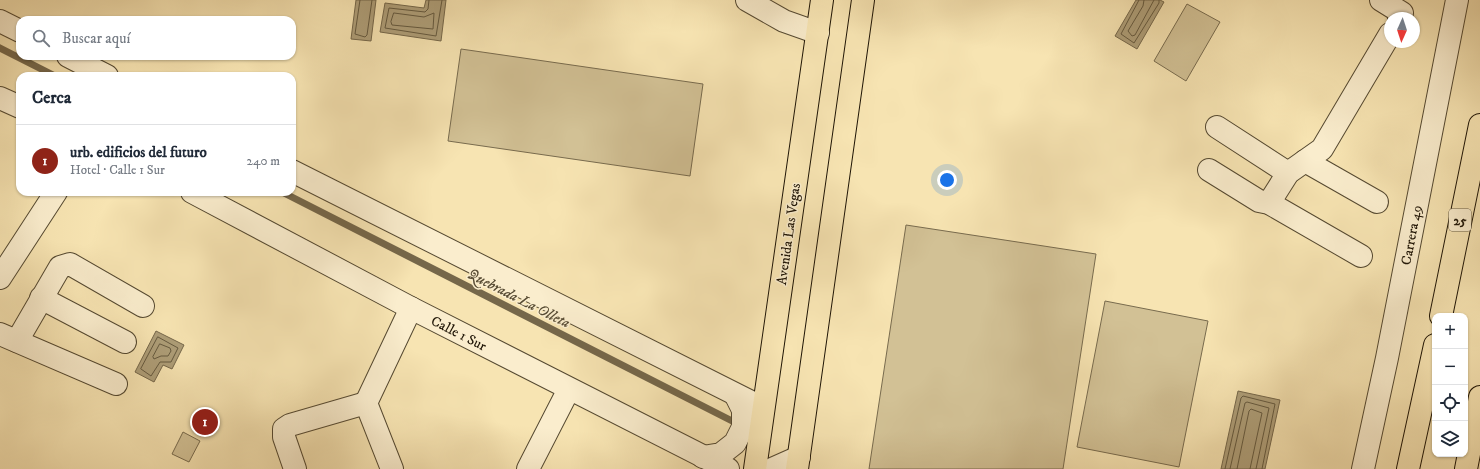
<!DOCTYPE html>
<html lang="es">
<meta charset="utf-8">
<style>
body{margin:0;font-family:"IM FELL DW Pica",serif;background:#f2f2f3;color:#1f2937}
.controls{position:absolute;right:12px;bottom:12px;display:grid;overflow:hidden;border-radius:8px;box-shadow:0 1px 3px #0004}
.controls button{width:36px;height:36px;display:grid;place-items:center;padding:0;border:0;border-bottom:1px solid #e0e1e3;background:#fff;color:#1f2937;font:20px sans-serif}
.compass{position:absolute;left:1384px;top:12px;width:36px;height:36px;border-radius:50%;background:#fff;box-shadow:0 1px 3px #0004;rotate:183deg}
.you{position:absolute;left:947px;top:180px;width:14px;height:14px;margin:-10px;border:3px solid #fff;border-radius:50%;background:#1a73e8;box-shadow:0 0 0 6px #1a73e833}
.badge{display:grid;place-items:center;width:26px;height:26px;border-radius:50%;background:#8f2418;color:#fff;font-size:13px;font-weight:700}
.pin{position:absolute;translate:-50% -50%;border:2px solid #fff;box-shadow:0 1px 4px #0006}
.list{margin:0;padding:0;list-style:none}
h2{display:flex;justify-content:space-between;align-items:center;height:52px;margin:0;padding:0 16px;font-size:17px}
h2 small{font-size:13px;font-weight:400;color:#747a83}
.list li{display:grid;grid-template-columns:26px 1fr auto;gap:12px;align-items:center;box-sizing:border-box;height:72px;padding:0 16px;border-top:1px solid #e0e1e3}
.list b{display:block;font-size:15px;white-space:nowrap}
.list p{margin:0;font-size:13px;white-space:nowrap;color:#747a83}
.list em{font-size:13px;font-style:normal;color:#747a83}
.icon{flex:none;width:22px;height:22px;fill:none;stroke:currentColor;stroke-width:2;stroke-linecap:round;stroke-linejoin:round}
.map{position:relative;flex:none;width:1480px;height:469px;overflow:hidden}
.search{position:absolute;background:#fff;box-shadow:0 1px 3px #0004;left:16px;top:16px;width:280px;height:44px;display:flex;align-items:center;gap:10px;box-sizing:border-box;padding:0 14px;border-radius:12px;color:#747a83;font-size:15px}
.panel{position:absolute;background:#fff;box-shadow:0 1px 3px #0004;left:16px;top:72px;width:280px;height:124px;border-radius:12px}
.map>svg:first-child{display:block}
.green{fill:#d2c195;stroke:#786b4e}
.water{fill:#ae9e78;stroke:#75674a}
.lines{fill:none;stroke-linecap:round;stroke-linejoin:round}
.shore{stroke:#665a3f;stroke-width:1}
.stream{stroke:#75674a;stroke-width:7}
.minor-casing{stroke:#554931;stroke-width:24}
.major-casing{stroke:#1f1506;stroke-width:24}
.highway-casing{stroke:#1f1506;stroke-width:24}
.minor{stroke:#faedcd;stroke-width:22}
.major{stroke:#f7e4b2;stroke-width:22}
.highway{stroke:#f7e4b2;stroke-width:22}
.labels{text-anchor:middle;stroke-width:3;stroke-linejoin:round;paint-order:stroke}
.shield{fill:#faedcd;stroke:#615642;stroke-width:1}
.shield-label{font-size:13px;font-weight:bold;fill:#1f1506}
.street-label{font-size:14px;fill:#1f1506;stroke:#faedcd}
.water-label{font-size:15px;font-style:italic;fill:#584c34;stroke:#faedcd}
</style>
<div class="map">
<svg width="1480" height="469" viewBox="0 0 1480 469">
<rect width="100%" height="100%" fill="#f7e4b2"/>
<filter id="stains"><feTurbulence type="fractalNoise" baseFrequency=".005" numOctaves="4"/><feColorMatrix values="0 0 0 0 .2 0 0 0 0 .09 0 0 0 0 .02 0 0 0 .5 -.17"/></filter>
<radialGradient id="worn" r=".72"><stop offset=".6" stop-color="#630" stop-opacity="0"/><stop offset="1" stop-color="#630" stop-opacity=".3"/></radialGradient>
<!-- green -->
<g class="green">
<polygon points="1187,4 1220,22 1186,81 1154,61"/>
<polygon points="461,49 703,84 690,176 448,141"/>
<polygon points="906,225 1096,254 1063,469 869,469"/>
<polygon points="1105,301 1208,321 1179,467 1077,447"/>
<polygon points="183,432 200,441 189,462 172,454"/>
</g>
<!-- water -->
<g class="water">
<polygon points="356,0 376,0 371,41 351,39"/>
<polygon points="426,0 446,0 441,41 380,32 385,3 424,8"/>
<polygon points="1136,0 1160,0 1164,2 1137,49 1115,36"/>
<polygon points="156,331 184,345 172,369 163,365 154,382 135,372"/>
<polygon points="1238,391 1280,400 1265,469 1221,469"/>
</g>
<g class="lines">
<!-- shore -->
<g class="shore">
<polyline points="360,0 355,34 365,37 367,35 372,0"/>
<polyline points="429,0 428,9 425,12 389,8 385,28 436,36 442,0"/>
<polyline points="1139,0 1121,34 1134,43 1159,3 1159,0"/>
<polyline points="1144,0 1143,6 1128,31 1132,36 1135,35 1154,0"/>
<polygon points="394,13 424,17 434,13 433,29 392,25 391,22"/>
<polygon points="158,337 178,348 171,362 160,362 151,376 141,369"/>
<polygon points="160,344 170,348 171,351 168,356 161,356 154,359 153,357"/>
<polyline points="1225,469 1241,398 1243,396 1275,404 1262,469"/>
<polyline points="1230,469 1245,403 1247,402 1269,408 1256,469"/>
<polyline points="1237,469 1249,411 1251,409 1262,413 1250,469"/>
</g>
<!-- stream -->
<g class="stream">
<polyline points="0,48 55,76"/>
<polyline points="282,192 740,425"/>
</g>
<defs>
<g id="minor">
<polyline points="747,0 784,21 818,33"/>
<polyline points="1381,0 1402,13 1399,18"/>
<polyline points="0,21 20,31"/>
<polyline points="68,56 107,76"/>
<polyline points="0,98 20,107"/>
<polyline points="1217,127 1288,173"/>
<polyline points="1305,161 1377,202"/>
<polyline points="1209,170 1259,201 1269,203 1361,256"/>
<polyline points="292,171 763,408"/>
<polyline points="192,192 411,308 728,469"/>
<polyline points="1269,203 1288,173 1322,149 1390,34"/>
<polyline points="0,278 56,192"/>
<polyline points="41,298 125,342"/>
<polyline points="0,334 116,384"/>
<polyline points="17,341 60,267 70,264 143,306"/>
<polyline points="703,457 721,454 735,443 743,427 743,410 736,396"/>
<polyline points="295,469 284,437 284,429 290,425 366,403"/>
<polyline points="392,469 366,403 411,308"/>
<polyline points="528,469 569,389"/>
<polyline points="772,469 799,457"/>
<polyline points="1363,469 1387,358 1457,0"/>
</g>
<g id="major">
<polyline points="755,469 822,0"/>
<polyline points="797,469 863,0"/>
</g>
<g id="highway">
<polyline points="1441,316 1480,125"/>
<polyline points="1408,469 1435,345"/>
<polyline points="1466,469 1480,397"/>
</g>
</defs>
<!-- minor casing -->
<use href="#minor" class="minor-casing"/>
<!-- major casing -->
<use href="#major" class="major-casing"/>
<!-- highway casing -->
<use href="#highway" class="highway-casing"/>
<!-- minor -->
<use href="#minor" class="minor"/>
<!-- major -->
<use href="#major" class="major"/>
<!-- highway -->
<use href="#highway" class="highway"/>
</g>
<g class="labels">
<!-- shield labels -->
<rect class="shield" x="1449" y="209" width="22" height="22" rx="3"/>
<g class="shield-label">
<text x="1460" y="225">25</text>
</g>
<!-- street labels -->
<g class="street-label">
<text transform="translate(788 234) rotate(-82)" y="5">Avenida Las Vegas</text>
<text transform="translate(1411 235) rotate(-79)" y="5">Carrera 49</text>
<text transform="translate(459 333) rotate(27)" y="5">Calle 1 Sur</text>
</g>
<!-- water labels -->
<g class="water-label">
<text transform="translate(519 298) rotate(27)" y="5">Quebrada La Olleta</text>
</g>
</g>
<rect width="100%" height="100%" filter="url(#stains)"/>
<rect width="100%" height="100%" fill="url(#worn)"/>
</svg>
<div class="controls">
<button>+</button>
<button>−</button>
<button><svg class="icon" aria-label="locate" viewBox="0 0 24 24"><circle cx="12" cy="12" r="6"/><path d="M12 2v4M12 18v4M2 12h4M18 12h4"/></svg></button>
<button><svg class="icon" aria-label="layers" viewBox="0 0 24 24"><path d="M12 4l9 5-9 5-9-5zM3 14l9 5 9-5"/></svg></button>
</div>
<svg class="compass" viewBox="-18 -18 36 36"><path d="M0-13l5 13h-10z" fill="#e53935"/><path d="M0 13l5-13h-10z" fill="#747a83"/></svg>
<div class="you"></div>
<div class="pin badge" style="left:205px;top:422px">1</div>
<div class="search"><svg class="icon" aria-label="search" viewBox="0 0 24 24"><circle cx="10" cy="10" r="6"/><path d="M15 15l6 6"/></svg>Buscar aquí</div>
<section class="panel">
<h2>Cerca<small></small></h2>
<ul class="list">
<li><span class="badge">1</span><div><b>urb. edificios del futuro</b><p>Hotel · Calle 1 Sur</p></div><em>240 m</em></li>
</ul>
</section>
</div>
